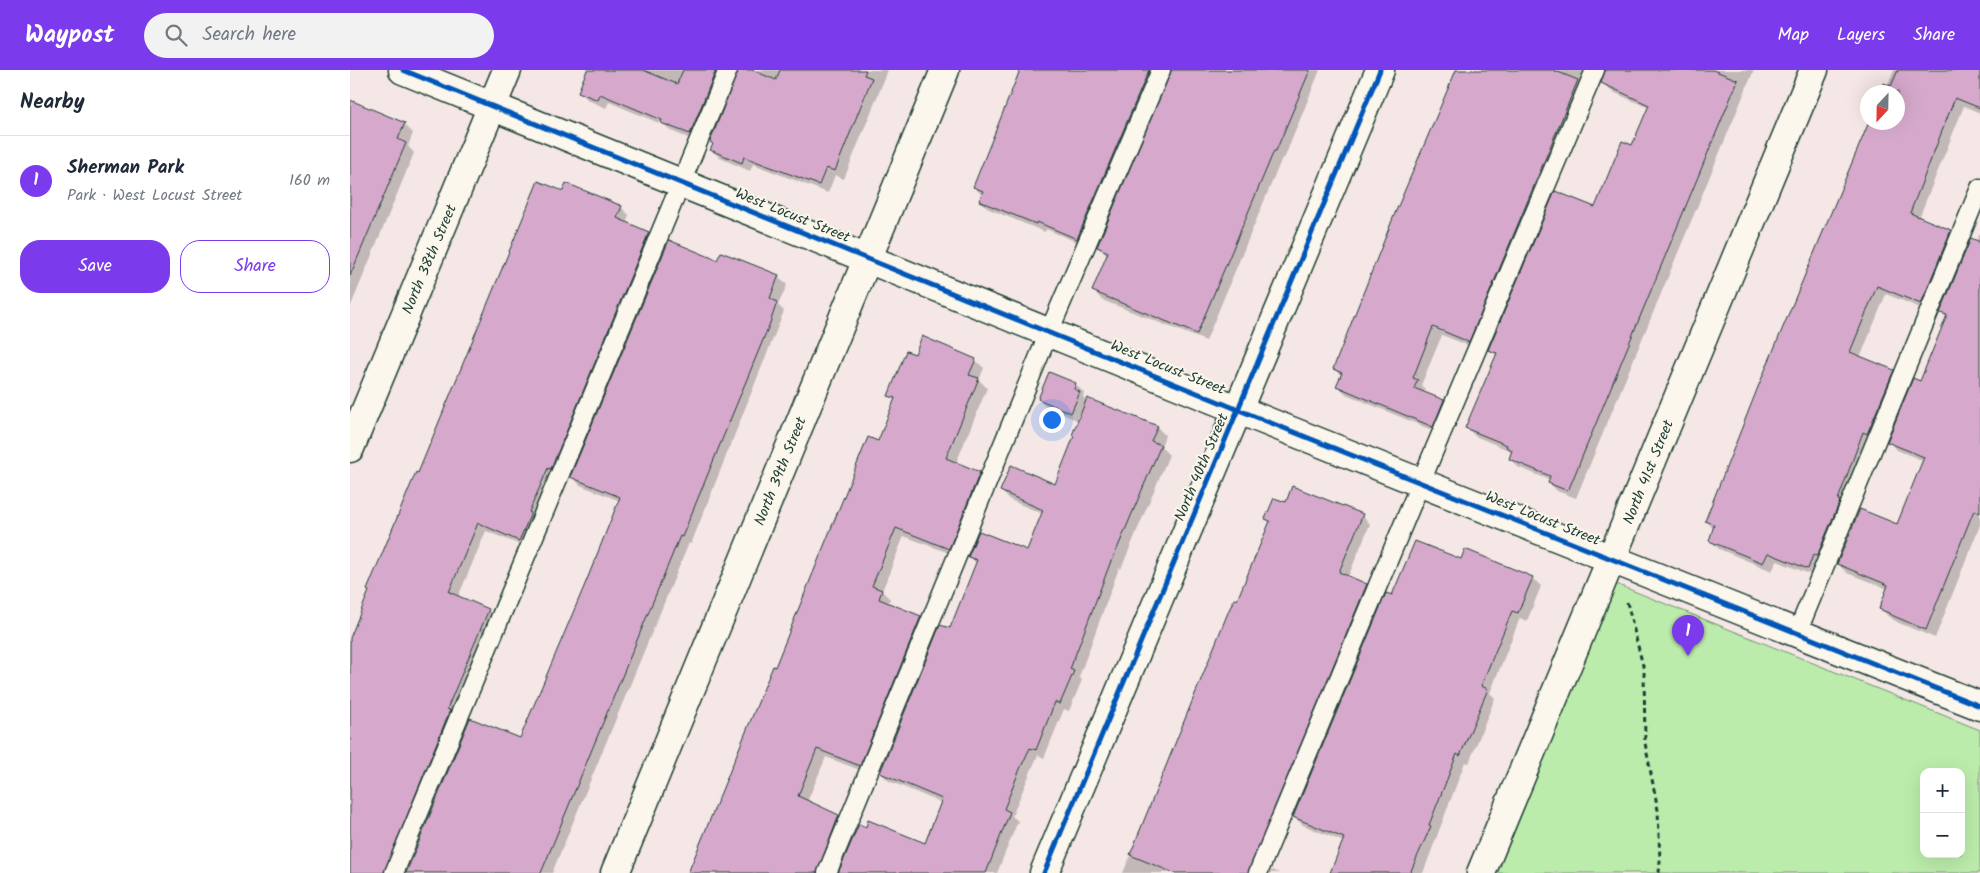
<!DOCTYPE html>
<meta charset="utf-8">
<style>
body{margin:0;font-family:Kalam,sans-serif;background:#f2f2f3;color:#1f2937}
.controls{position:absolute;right:15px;bottom:15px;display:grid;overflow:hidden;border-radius:10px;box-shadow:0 5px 20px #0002}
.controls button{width:45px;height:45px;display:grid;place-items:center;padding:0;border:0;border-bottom:1px solid #e0e1e3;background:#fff;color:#1f2937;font:25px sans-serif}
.compass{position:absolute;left:1510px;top:15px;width:45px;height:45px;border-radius:50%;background:#fff;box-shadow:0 5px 20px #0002;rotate:202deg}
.you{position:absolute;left:701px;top:349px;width:18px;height:18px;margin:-12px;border:4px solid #fff;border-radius:50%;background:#1a73e8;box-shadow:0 0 0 8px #1a73e833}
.badge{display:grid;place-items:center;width:32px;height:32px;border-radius:50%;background:#7c3aed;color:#fff;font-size:16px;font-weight:700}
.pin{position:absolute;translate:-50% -41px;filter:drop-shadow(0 1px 2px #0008)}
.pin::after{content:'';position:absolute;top:26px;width:18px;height:15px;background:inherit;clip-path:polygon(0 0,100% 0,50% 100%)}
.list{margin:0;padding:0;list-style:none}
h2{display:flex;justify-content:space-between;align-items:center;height:65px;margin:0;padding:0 20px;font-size:21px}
h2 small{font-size:16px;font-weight:400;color:#747a83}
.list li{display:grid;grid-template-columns:32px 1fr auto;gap:15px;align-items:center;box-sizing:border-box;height:90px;padding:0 20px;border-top:1px solid #e0e1e3}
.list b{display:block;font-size:19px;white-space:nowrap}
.list p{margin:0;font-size:16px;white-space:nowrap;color:#747a83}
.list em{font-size:16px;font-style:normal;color:#747a83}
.actions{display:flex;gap:10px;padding:15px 20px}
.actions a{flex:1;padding:11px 0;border:1px solid #7c3aed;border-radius:20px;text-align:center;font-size:18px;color:#7c3aed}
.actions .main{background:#7c3aed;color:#fff}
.icon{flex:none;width:28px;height:28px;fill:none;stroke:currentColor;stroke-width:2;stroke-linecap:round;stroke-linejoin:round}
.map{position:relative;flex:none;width:1630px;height:803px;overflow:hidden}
header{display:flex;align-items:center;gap:30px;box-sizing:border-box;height:70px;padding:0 25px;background:#7c3aed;color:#fff}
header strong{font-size:24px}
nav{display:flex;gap:28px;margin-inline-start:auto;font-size:18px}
.search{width:350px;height:45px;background:#f2f2f3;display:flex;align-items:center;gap:12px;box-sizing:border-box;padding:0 18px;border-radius:28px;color:#747a83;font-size:19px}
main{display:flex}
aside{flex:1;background:#fff}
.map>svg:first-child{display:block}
.green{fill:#bcecab;stroke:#6e9470;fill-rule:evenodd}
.shadow{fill:#0003}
.building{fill:#d6a9cc;stroke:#1f3d34}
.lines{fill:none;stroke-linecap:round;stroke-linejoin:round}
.lane-casing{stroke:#1f3d34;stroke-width:21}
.street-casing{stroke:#1f3d34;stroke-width:31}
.secondary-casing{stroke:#1f3d34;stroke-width:31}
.path{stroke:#1f3d34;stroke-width:3;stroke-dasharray:5 4;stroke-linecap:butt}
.lane{stroke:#fbf7ec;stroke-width:18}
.street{stroke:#fbf7ec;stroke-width:28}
.secondary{stroke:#fbf7ec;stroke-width:28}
.cycleway-casing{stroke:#fbf7ec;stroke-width:8}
.cycleway{stroke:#0057b8;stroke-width:5}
.labels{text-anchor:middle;stroke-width:4;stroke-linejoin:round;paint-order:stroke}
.street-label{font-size:15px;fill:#1f3d34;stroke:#fbf7ec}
</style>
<header>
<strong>Waypost</strong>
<div class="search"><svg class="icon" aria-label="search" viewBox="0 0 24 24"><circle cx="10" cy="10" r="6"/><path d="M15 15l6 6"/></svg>Search here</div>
<nav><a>Map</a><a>Layers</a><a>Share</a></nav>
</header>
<main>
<aside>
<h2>Nearby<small></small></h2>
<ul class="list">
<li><span class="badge">1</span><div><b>Sherman Park</b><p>Park · West Locust Street</p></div><em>160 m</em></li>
</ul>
<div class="actions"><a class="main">Save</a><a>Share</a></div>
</aside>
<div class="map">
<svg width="1630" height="803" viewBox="0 0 1630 803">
<rect width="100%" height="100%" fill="#f4e7e6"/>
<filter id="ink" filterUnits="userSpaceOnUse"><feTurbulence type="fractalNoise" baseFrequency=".02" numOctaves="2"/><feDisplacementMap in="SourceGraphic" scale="10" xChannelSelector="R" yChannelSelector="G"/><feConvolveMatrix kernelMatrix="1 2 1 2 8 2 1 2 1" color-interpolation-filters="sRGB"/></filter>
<g filter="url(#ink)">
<!-- green -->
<path class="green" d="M1261,512L1630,660V803H1142ZM1574,702H1611V784H1574Z"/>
<!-- shadow -->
<g class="shadow">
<polygon points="239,0 382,0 348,72 321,61 316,56 259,32 256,38 238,30 230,22"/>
<polygon points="389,0 538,0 494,109 485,105 478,123 403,94 400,101 370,88 362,80"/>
<polygon points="673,0 815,0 736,176 696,159 695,162 639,139 630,131 632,125 624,117"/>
<polygon points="822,0 970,0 934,89 932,88 856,271 752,230 744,221 757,185 748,177"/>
<polygon points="1106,0 1247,0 1127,279 1092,265 1071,315 1075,319 1074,323 1093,331 1101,340 1091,364 996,324 988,316 992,306 984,299"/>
<polygon points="1257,0 1404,0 1226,428 1207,421 1199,412 1200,410 1168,397 1160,389 1163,382 1125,366 1117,358 1147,286 1140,279 1246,139 1283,77 1299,38 1261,21 1252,13"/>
<polygon points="1544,0 1630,0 1630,43 1614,36 1569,148 1601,161 1609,170 1580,242 1536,224 1510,288 1543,301 1552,310 1467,507 1427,491 1422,501 1369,479 1360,470 1364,459 1356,451 1548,52 1548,22 1531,22 1534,15 1537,16"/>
<polygon points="0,31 54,54 63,63 58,76 64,83 0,238"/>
<polygon points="213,123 271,137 279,145 276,154 298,163 306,172 178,478 136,461 108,527 138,540 147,549 44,803 0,803 0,572 69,404"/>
<polygon points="1630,163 1630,455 1585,568 1549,553 1539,547 1530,538 1538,519 1497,503 1488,494 1548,455 1574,391 1547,380 1539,372 1571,312 1597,248 1592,242"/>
<polygon points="368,192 428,206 437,215 428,235 434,241 341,474 339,473 202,803 57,803 171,670 270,431 230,415 222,406"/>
<polygon points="565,286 625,290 634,298 629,310 637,318 606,393 629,403 638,412 607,486 554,466 532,521 540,529 538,534 570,547 579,556 518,703 476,687 457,732 489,746 497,754 477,803 339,803 426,598 528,373 545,331 540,325"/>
<polygon points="725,314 734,323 733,327 737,331 807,357 815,365 811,377 819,385 771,499 769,498 729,607 732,610 719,641 714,639 694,688 688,685 678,708 662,746 668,751 647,803 490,803 576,774 592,733 539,711 531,703 601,559 627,494 620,487 678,482 693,444 660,430 651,421 706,416 725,367 729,351 698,338 689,329"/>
<polygon points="936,434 1012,445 1020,454 998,507 1016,515 1024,523 908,803 773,803 888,532 920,452 917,449"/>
<polygon points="1111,491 1182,508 1191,516 1177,551 1170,548 1140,623 1145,628 1119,693 1115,692 1073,803 981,803 994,772 953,755 944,747 1043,527"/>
<polygon points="922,800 930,803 920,803"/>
</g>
<!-- building -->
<g class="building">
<polygon points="237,0 293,0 327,14 333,0 366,0 340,64 311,53 312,50 250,24 248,30 228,22"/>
<polygon points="388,0 402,0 426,10 430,0 516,0 514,5 522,8 485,101 476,98 469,115 394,87 392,93 360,80 363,74 360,72"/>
<polygon points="670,0 799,0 727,169 687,152 686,154 629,131 633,121 623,117"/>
<polygon points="821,0 960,0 926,81 924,81 847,264 742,221 758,182 747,177"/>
<polygon points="1106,0 1203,0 1228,10 1119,272 1083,257 1063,308 1068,310 1064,318 1094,330 1083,357 986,316 992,303 983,299 1043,148"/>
<polygon points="1255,0 1363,0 1388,10 1218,421 1198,413 1200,406 1159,389 1162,380 1156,377 1157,375 1115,358 1147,283 1138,280 1205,121 1245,137 1272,71 1282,75 1299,35 1251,13"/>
<polygon points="1548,0 1630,0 1630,38 1605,28 1560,143 1601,160 1571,234 1527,216 1500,282 1544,300 1517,364 1513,362 1488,430 1490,431 1467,486 1463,485 1458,499 1418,483 1413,493 1359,471 1364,455 1355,451 1408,317 1519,52 1548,52 1548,22 1530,22 1534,13 1541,16"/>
<polygon points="0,30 55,53 48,69 56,73 0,206"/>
<polygon points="188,111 213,121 216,113 272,136 267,148 299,162 201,399 198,398 179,442 181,443 169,471 128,453 99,522 139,539 97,639 100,640 34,803 0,803 0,568 19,521 17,520 66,402 68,403"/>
<polygon points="1621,168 1630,172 1630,443 1624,440 1576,560 1539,544 1539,543 1529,539 1538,515 1487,494 1510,439 1547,454 1574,387 1537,372 1563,308 1570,311 1597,245 1590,243"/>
<polygon points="319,170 367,190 371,182 429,205 420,228 427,232 420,253 332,467 330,466 191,803 56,803 120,648 170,668 236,512 270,427 220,407"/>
<polygon points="572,266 626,289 619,305 629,308 596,388 630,402 599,479 546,458 522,516 532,520 529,529 571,546 510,696 467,679 448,726 489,745 467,803 338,803 423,596 425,597 518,367 528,371 545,328 538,326 556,281 565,284"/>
<polygon points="699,302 726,313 724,319 730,322 721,343 688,329"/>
<polygon points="737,328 808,356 801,371 811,375 762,491 761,491 720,599 724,601 710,634 705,632 686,680 680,678 670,699 654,739 660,742 636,803 488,803 509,754 516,757 518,750 575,773 592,729 530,703 590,555 600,558 627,490 618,487 629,461 677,480 693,440 650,421 661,395 705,414 724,366 722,365"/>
<polygon points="942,416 1013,444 989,502 1017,514 898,803 824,803 780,785 879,540 884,529 887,530 920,451 915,449 924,428 936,432"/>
<polygon points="1065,471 1111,489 1115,479 1183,507 1168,543 1162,541 1131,616 1138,619 1110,686 1107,684 1079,755 1081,756 1060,803 980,803 994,768 943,747 1036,523 1042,525"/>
</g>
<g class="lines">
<defs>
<g id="lane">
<polyline points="1447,563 1630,118"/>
<polyline points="44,803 378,0"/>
<polyline points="477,803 699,262 811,0"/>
<polyline points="908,803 1083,383 1245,0"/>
</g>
<g id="street">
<polyline points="0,378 157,0"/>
<polyline points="265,803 595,0"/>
<polyline points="694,803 1030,0"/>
<polyline points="1131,803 1464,0"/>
</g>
<polyline id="secondary" points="53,0 921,353 1630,636"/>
</defs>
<!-- lane casing -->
<use href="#lane" class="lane-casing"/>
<!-- street casing -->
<use href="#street" class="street-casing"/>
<!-- secondary casing -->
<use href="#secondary" class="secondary-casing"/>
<!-- path -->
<polyline class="path" points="1277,532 1294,600 1295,673 1308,740 1310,791 1309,803"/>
<!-- lane -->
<use href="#lane" class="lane"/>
<!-- street -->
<use href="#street" class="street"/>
<!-- secondary -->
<use href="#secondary" class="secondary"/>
<defs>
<g id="cycleway">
<polyline points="53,0 921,353 1630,636"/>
<polyline points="694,803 1030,0"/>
</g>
</defs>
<!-- cycleway casing -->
<use href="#cycleway" class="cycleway-casing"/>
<!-- cycleway -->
<use href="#cycleway" class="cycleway"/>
</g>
</g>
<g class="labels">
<!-- street labels -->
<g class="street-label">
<text transform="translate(443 145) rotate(22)" y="5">West Locust Street</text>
<text transform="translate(79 189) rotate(-67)" y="5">North 38th Street</text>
<text transform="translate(818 297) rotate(22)" y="5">West Locust Street</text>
<text transform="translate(851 397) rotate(-67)" y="5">North 40th Street</text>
<text transform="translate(430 401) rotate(-68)" y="5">North 39th Street</text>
<text transform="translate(1298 402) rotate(-68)" y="5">North 41st Street</text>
<text transform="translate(1193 448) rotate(22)" y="5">West Locust Street</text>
</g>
</g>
</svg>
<div class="controls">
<button>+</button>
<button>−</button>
</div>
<svg class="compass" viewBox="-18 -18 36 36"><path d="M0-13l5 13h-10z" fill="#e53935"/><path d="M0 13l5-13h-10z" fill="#747a83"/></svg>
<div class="you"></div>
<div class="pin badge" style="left:1338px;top:586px">1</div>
</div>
</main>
